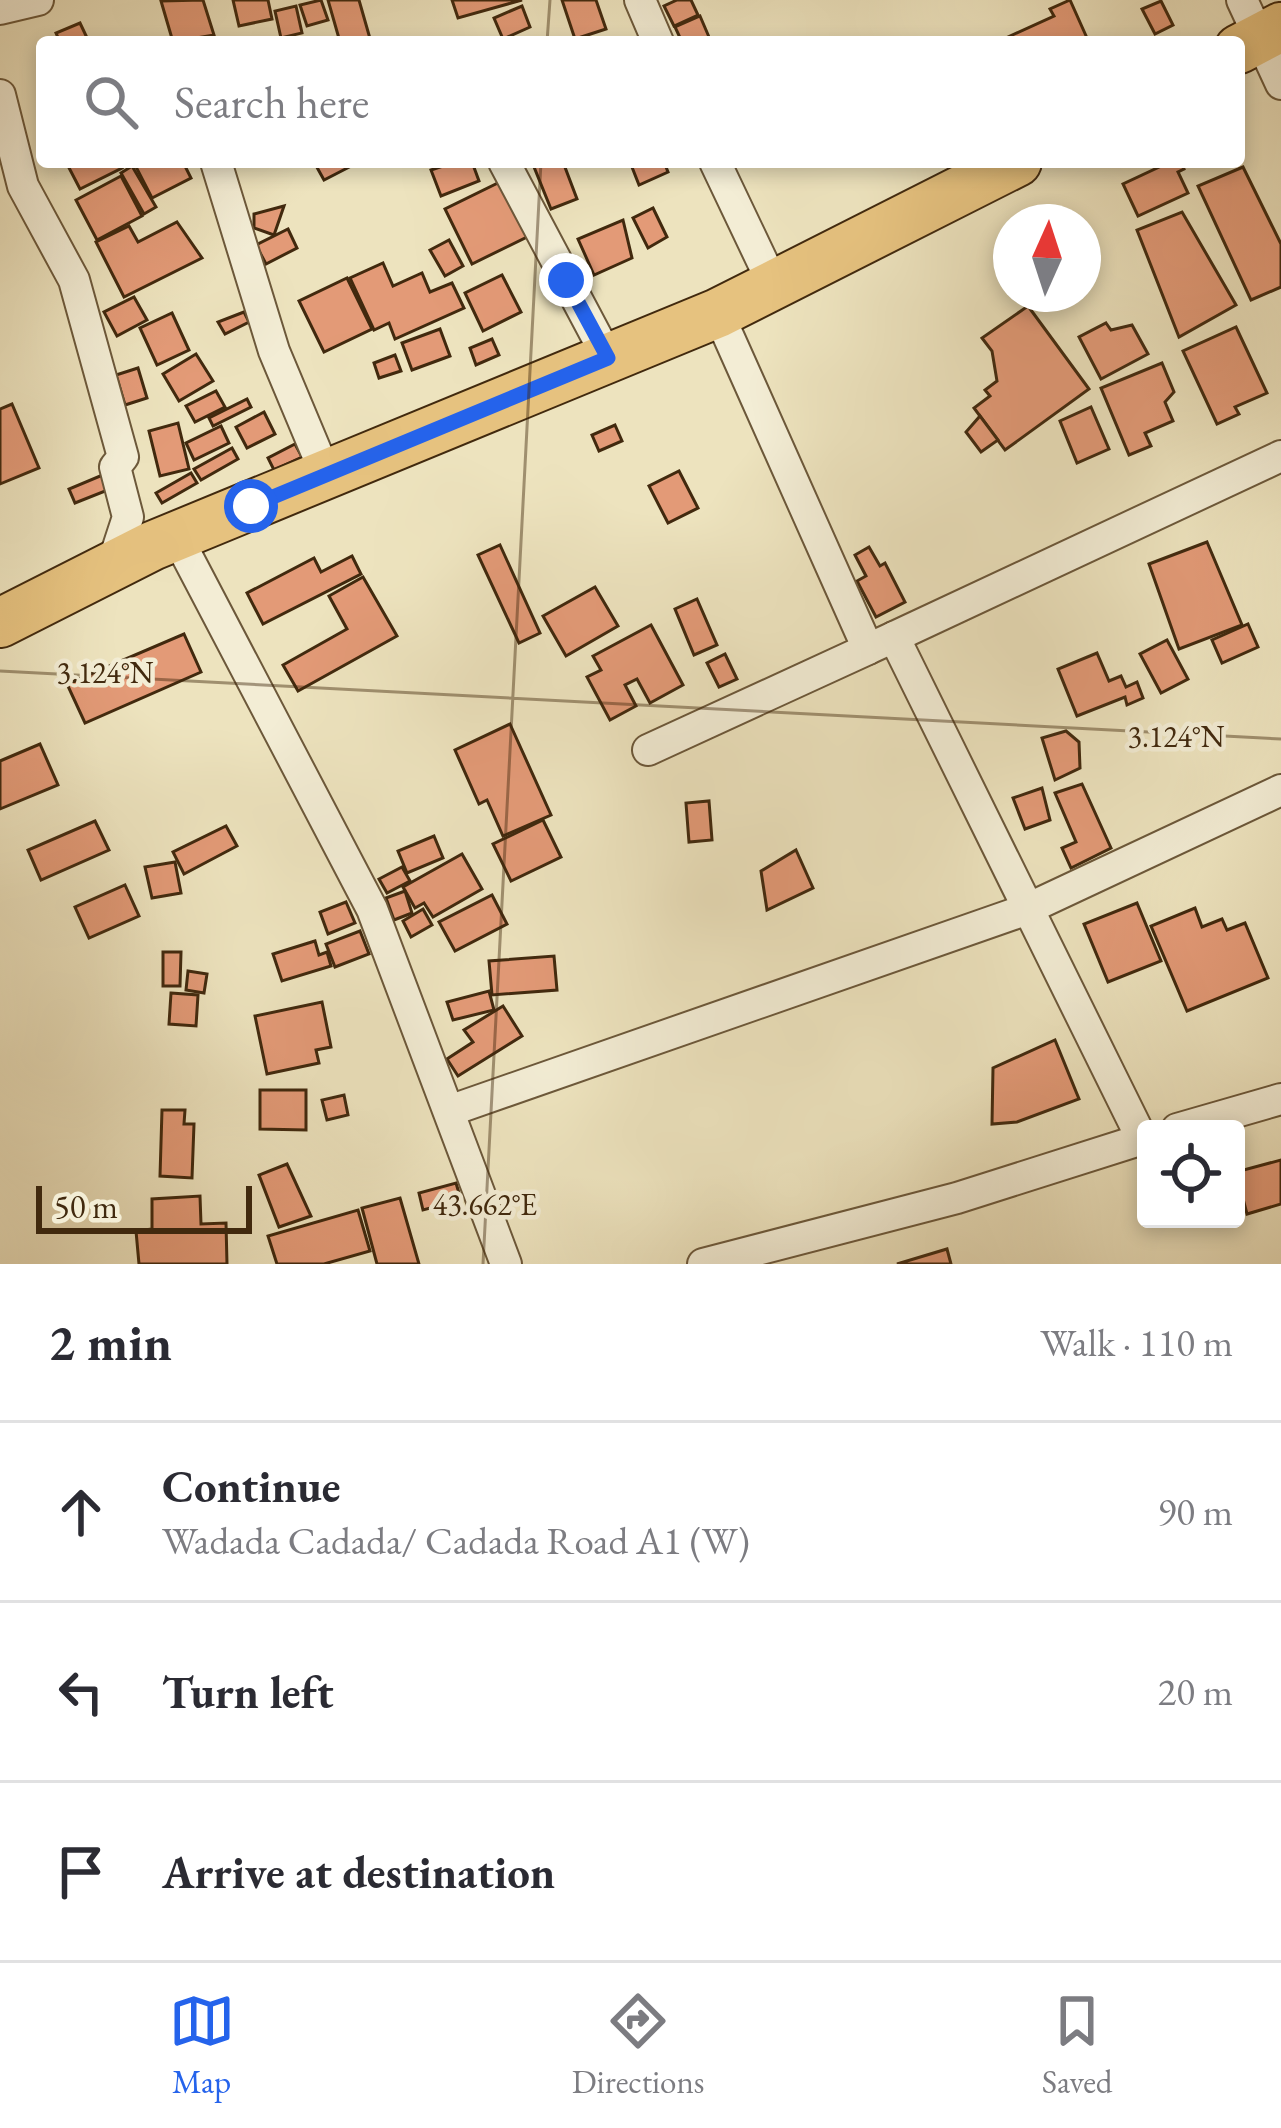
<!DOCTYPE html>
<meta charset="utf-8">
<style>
body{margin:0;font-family:"EB Garamond",serif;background:#f7f7f7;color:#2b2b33}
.controls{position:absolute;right:36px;bottom:36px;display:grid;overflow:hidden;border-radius:12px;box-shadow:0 6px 18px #0003}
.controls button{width:108px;height:108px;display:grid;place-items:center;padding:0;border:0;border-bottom:3px solid #e1e1e2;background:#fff;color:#2b2b33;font:60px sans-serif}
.compass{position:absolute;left:993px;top:204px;width:108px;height:108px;border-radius:50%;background:#fff;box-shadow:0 6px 18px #0003;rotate:3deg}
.scale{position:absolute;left:36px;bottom:30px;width:216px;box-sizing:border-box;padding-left:12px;border:6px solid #41290e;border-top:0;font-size:33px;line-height:42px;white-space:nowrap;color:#41290e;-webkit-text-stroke:9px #f3edd5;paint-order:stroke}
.stop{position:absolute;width:36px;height:36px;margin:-27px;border:9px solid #2563eb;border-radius:50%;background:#fff}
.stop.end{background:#2563eb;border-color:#fff;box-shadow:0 3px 12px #0008}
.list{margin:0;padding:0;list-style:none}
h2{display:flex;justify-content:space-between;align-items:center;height:156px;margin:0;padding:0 48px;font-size:51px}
h2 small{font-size:39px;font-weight:400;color:#7c7c81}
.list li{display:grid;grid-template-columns:78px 1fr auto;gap:36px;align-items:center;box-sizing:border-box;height:180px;padding:0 48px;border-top:3px solid #e1e1e2}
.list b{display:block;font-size:45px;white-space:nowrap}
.list p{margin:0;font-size:39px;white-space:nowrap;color:#7c7c81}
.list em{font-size:39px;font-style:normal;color:#7c7c81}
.icon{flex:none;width:66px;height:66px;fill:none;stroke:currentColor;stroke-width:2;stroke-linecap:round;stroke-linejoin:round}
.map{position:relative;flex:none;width:1281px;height:1264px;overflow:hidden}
.search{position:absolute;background:#fff;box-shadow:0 6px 18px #0003;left:36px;right:36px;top:36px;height:132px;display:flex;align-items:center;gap:30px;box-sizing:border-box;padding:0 42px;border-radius:12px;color:#7c7c81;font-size:45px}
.sheet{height:696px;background:#fff}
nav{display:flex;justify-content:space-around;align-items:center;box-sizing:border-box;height:168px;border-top:3px solid #e1e1e2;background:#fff;font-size:33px;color:#7c7c81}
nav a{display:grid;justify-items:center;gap:6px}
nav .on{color:#2563eb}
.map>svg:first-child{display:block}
.building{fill:#e39a77;stroke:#41290e;stroke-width:3}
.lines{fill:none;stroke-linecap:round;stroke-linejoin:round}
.minor-casing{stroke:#6c583a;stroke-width:34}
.primary-casing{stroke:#41290e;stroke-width:52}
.minor{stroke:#f3edd5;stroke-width:30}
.primary{stroke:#e6c27f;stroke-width:48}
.route{stroke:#2563eb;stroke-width:15}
.ticks{fill:none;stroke:#41290e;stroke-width:3;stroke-opacity:0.45}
.ticks-label{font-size:30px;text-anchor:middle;fill:#41290e;stroke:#f3edd5;stroke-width:9;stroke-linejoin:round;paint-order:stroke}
</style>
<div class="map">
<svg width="1281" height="1264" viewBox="0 0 1281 1264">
<rect width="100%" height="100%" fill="#ede3be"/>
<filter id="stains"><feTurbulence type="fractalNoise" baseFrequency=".00167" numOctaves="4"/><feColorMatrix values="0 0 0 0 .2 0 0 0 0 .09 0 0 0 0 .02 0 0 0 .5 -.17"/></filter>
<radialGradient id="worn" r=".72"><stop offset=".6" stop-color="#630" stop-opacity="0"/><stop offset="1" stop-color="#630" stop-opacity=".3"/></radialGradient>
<!-- building -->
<g class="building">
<polygon points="203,0 214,35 173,42 161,1"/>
<polygon points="233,0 268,0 272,19 239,26"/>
<polygon points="321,0 328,20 307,26 300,5"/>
<polygon points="328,0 359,0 371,42 340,42"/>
<polygon points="452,0 522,0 458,18"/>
<polygon points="562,0 596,0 606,29 575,39"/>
<polygon points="677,0 691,0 698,15 674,26 664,6"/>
<polygon points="1070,0 1087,38 997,42 1054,16 1050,9"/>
<polygon points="1161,1 1173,25 1155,34 1142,9"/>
<polygon points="296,6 302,33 281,38 275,11"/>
<polygon points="522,6 530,27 503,39 494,18"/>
<polygon points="700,16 709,37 682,42 675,27"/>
<polygon points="80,23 89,42 60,42 56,33"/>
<polygon points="66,162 119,162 122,168 80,189"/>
<polygon points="141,162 183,162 191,178 152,198 135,165"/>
<polygon points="314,162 359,162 324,180"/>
<polygon points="455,162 472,162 479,181 441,196 431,170"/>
<polygon points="532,162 563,162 577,199 551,209"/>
<polygon points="630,162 664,162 668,172 639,185"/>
<polygon points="1170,162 1181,162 1184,169 1178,172 1188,193 1138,216 1123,184"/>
<polygon points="132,166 156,207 144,214 121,173"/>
<polygon points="1243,167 1281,244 1281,287 1251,300 1198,186"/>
<polygon points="121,176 142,216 97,240 76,200"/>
<polygon points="504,180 531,235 472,264 445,209"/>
<polygon points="284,206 274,235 254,228 254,214"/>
<polygon points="653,208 667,237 648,248 633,218"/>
<polygon points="1182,212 1236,305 1179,337 1137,230"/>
<polygon points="623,220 632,258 594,275 578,239"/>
<polygon points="177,222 202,258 124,297 96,242 129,226 138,242"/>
<polygon points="288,229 297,248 266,264 256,245"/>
<polygon points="449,240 463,266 445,276 430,250"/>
<polygon points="383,263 393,286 422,273 430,292 452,283 464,308 395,339 389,323 374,330 350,278"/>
<polygon points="502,275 521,312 483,331 465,293"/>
<polygon points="347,278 372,329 324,352 299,301"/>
<polygon points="134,297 147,320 117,336 104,312"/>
<polygon points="1028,306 1089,389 1005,450 974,408 990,396 985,390 997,381 992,351 982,338"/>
<polygon points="244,312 249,322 225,334 218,322"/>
<polygon points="172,313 189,350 157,365 140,328"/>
<polygon points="1106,323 1111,330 1132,325 1148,354 1101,379 1079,337"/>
<polygon points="1236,327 1267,393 1235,407 1239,414 1217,424 1183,351"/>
<polygon points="440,329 450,356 412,370 402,343"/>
<polygon points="492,339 499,355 476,365 470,348"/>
<polygon points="196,354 213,381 179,401 163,374"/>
<polygon points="395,355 401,371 379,378 374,363"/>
<polygon points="1162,363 1174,392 1165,402 1173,421 1145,433 1151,446 1129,455 1101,388"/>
<polygon points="138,368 147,398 125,405 116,375"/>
<polygon points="216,391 225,407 195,422 186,406"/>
<polygon points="247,399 251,407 213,426 209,418"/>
<polygon points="12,404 39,468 0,484 0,409"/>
<polygon points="1091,407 1109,449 1077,463 1060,421"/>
<polygon points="264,412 275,434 247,448 236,427"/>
<polygon points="980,416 998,440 981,452 966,432"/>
<polygon points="178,423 189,469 160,476 149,431"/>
<polygon points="615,425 622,441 599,451 592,435"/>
<polygon points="221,426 229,443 194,460 186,443"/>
<polygon points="295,444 302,457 274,470 268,458"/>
<polygon points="232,448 238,459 201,480 194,469"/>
<polygon points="112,471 118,486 75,503 69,489"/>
<polygon points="679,471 698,508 668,523 649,486"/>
<polygon points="191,473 197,483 162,503 156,493"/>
<polygon points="1207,542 1242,625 1179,649 1149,564"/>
<polygon points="500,545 540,633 519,643 478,555"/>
<polygon points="869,547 880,566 885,563 905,602 876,617 857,581 866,576 855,555"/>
<polygon points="352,556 361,574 263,624 247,593 314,558 321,572"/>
<polygon points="363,577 397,636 298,691 283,665 347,629 329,596"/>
<polygon points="595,587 618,626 566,656 543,616"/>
<polygon points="697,599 717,645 694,655 675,609"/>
<polygon points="1248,624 1258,647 1222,663 1212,640"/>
<polygon points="651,625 683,685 650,703 637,679 625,685 636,706 610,720 587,677 601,670 593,656"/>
<polygon points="184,634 201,672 85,723 67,684"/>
<polygon points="1167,640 1188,679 1161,693 1140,654"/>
<polygon points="1097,653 1109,681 1121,676 1126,687 1137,682 1143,698 1127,705 1125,697 1077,716 1058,669"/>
<polygon points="725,654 737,679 719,687 707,663"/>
<polygon points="510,724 551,815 503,836 487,800 479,804 455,750"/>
<polygon points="1066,731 1079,742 1080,768 1055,780 1042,738"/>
<polygon points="40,744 58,785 0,809 0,761"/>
<polygon points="1082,784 1111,848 1071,868 1062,848 1076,842 1055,793"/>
<polygon points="1042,788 1050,820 1025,829 1013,798"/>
<polygon points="709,801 712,840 689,842 686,803"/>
<polygon points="543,820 561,857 511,881 493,844"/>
<polygon points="95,821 109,850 41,880 28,850"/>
<polygon points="226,826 237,846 184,874 173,852"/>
<polygon points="434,836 443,858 407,873 398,851"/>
<polygon points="796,850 813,888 767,910 761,871"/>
<polygon points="462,854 482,889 433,917 424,903 415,908 403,887"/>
<polygon points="175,862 181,893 152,898 145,867"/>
<polygon points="402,867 410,881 387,893 379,879"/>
<polygon points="125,885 139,916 89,938 75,907"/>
<polygon points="405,891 412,913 394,920 386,898"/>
<polygon points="492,895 507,924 455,951 439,922"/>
<polygon points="346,902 355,923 328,934 320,912"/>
<polygon points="1137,903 1161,961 1108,982 1084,924"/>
<polygon points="1195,908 1202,927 1222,919 1227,930 1245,923 1268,978 1187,1011 1151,926"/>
<polygon points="423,909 432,925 411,937 403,921"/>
<polygon points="360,931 369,954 335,967 326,944"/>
<polygon points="315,941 319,955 327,952 331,966 282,981 273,954"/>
<polygon points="163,952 181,952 180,986 163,986"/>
<polygon points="554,956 557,990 492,995 489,961"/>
<polygon points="188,971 207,974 204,993 186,990"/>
<polygon points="489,991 494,1010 453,1020 447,1002"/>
<polygon points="171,993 198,995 196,1026 169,1024"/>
<polygon points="322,1002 331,1047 316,1050 319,1063 267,1074 255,1016"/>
<polygon points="503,1006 522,1036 458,1076 447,1059 473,1042 464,1030"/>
<polygon points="1055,1040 1079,1099 1017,1122 992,1124 993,1068"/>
<polygon points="260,1090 306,1090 306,1130 260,1129"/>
<polygon points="344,1095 348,1115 327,1120 322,1100"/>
<polygon points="162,1110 185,1110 184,1124 194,1124 192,1178 160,1176"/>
<polygon points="1281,1160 1281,1204 1247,1214 1236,1172"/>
<polygon points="287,1164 311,1216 279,1227 259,1175"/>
<polygon points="456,1183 461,1200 423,1210 419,1193"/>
<polygon points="200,1196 201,1224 226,1223 227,1264 139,1264 136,1231 152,1229 152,1199"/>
<polygon points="400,1198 419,1264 377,1264 362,1208"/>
<polygon points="358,1210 370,1251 324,1264 277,1264 268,1236"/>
<polygon points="947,1249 951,1264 897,1264"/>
</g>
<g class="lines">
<defs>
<g id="minor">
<polyline points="640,0 658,42"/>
<polyline points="1242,0 1281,84"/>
<polyline points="0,9 38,0"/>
<polyline points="0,95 23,186 74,280 123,457 115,467 128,517 111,569"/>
<polyline points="216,162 274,351 326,475"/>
<polyline points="504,162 608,358"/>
<polyline points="715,162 774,286"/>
<polyline points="177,537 372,909 506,1264"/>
<polyline points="894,637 1281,456"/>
<polyline points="868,649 894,637 1142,1139"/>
<polyline points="648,750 868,649 718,313"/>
<polyline points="449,1111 1025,910 1281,790"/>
<polyline points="1177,1129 1281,1099"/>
<polyline points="703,1264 957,1198 1146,1138"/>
</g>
<g id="primary">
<polyline points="1239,49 1281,27"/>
<polyline points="0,623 152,546 718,313 1017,162"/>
</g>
</defs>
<!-- minor casing -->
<use href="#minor" class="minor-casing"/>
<!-- primary casing -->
<use href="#primary" class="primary-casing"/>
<!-- minor -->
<use href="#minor" class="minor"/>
<!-- primary -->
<use href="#primary" class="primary"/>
</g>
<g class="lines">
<!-- route -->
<polyline class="route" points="251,506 608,358 566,280"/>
</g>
<!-- ticks -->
<path class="ticks" d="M547,42L550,0M0,671L1281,739M483,1264L541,162"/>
<g class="ticks-label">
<text x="105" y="683">3.124°N</text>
<text x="1176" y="747">3.124°N</text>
<text x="485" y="1215">43.662°E</text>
</g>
<rect width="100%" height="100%" filter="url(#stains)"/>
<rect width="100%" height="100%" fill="url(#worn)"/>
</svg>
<div class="controls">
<button><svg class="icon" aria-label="locate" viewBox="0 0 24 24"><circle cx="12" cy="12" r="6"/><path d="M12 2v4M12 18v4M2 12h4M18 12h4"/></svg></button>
</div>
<svg class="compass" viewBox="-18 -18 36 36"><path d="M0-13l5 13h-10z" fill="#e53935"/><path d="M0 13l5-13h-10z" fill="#7c7c81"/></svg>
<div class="scale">50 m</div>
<div class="stop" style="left:251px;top:506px"></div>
<div class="stop end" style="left:566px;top:280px"></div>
<div class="search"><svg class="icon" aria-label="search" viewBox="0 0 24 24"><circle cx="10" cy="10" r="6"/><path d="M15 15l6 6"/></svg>Search here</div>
</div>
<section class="sheet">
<h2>2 min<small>Walk · 110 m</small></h2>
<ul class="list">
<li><svg class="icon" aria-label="ahead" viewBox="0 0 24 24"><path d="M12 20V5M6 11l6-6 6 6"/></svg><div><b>Continue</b><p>Wadada Cadada/ Cadada Road A1 (W)</p></div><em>90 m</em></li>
<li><svg class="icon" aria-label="left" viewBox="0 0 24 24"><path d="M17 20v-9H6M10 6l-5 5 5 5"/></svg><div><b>Turn left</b></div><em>20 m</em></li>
<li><svg class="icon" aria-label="arrive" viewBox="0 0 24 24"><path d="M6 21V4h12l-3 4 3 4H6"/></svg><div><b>Arrive at destination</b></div></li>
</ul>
</section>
<nav>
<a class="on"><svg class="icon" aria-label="map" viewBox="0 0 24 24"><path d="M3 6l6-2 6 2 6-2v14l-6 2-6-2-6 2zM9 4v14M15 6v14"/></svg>Map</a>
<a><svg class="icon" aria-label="directions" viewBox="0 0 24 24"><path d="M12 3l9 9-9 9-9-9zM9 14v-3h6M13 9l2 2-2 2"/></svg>Directions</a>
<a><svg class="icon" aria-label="saved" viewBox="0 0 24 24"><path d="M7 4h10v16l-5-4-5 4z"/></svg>Saved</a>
</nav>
